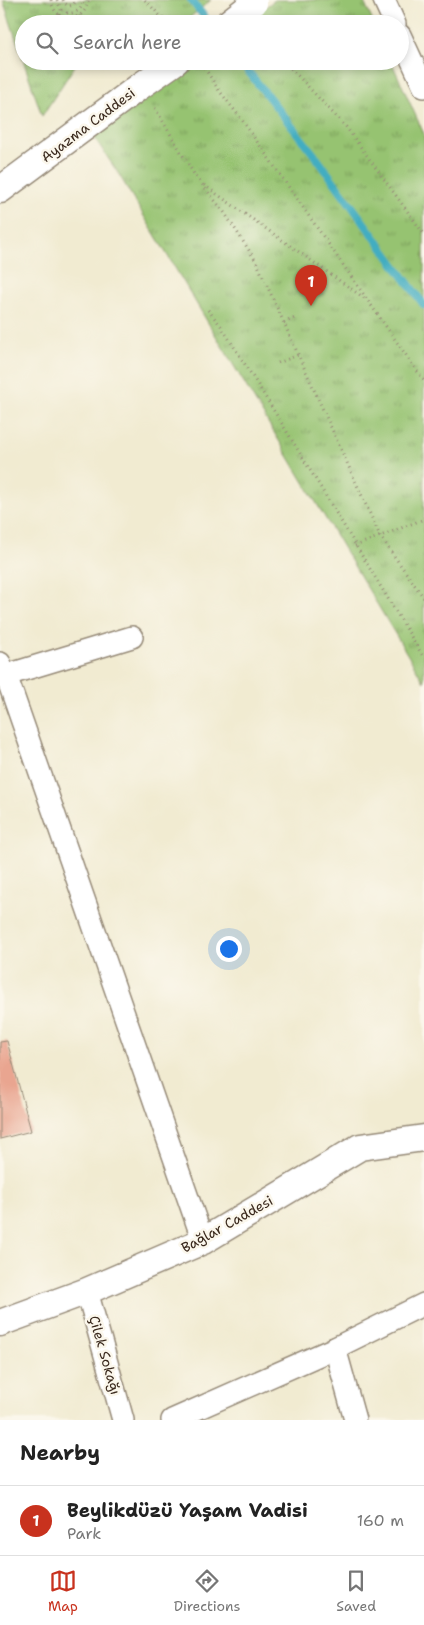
<!DOCTYPE html>
<meta charset="utf-8">
<style>
body{margin:0;font-family:"Shantell Sans",sans-serif;background:#f2f2f2;color:#222}
.you{position:absolute;left:228px;top:948px;width:18px;height:18px;margin:-12px;border:4px solid #fff;border-radius:50%;background:#1a73e8;box-shadow:0 0 0 8px #1a73e833}
.badge{display:grid;place-items:center;width:32px;height:32px;border-radius:50%;background:#c8321e;color:#fff;font-size:16px;font-weight:700}
.pin{position:absolute;translate:-50% -41px;filter:drop-shadow(0 1px 2px #0008)}
.pin::after{content:'';position:absolute;top:26px;width:18px;height:15px;background:inherit;clip-path:polygon(0 0,100% 0,50% 100%)}
.list{margin:0;padding:0;list-style:none}
h2{display:flex;justify-content:space-between;align-items:center;height:65px;margin:0;padding:0 20px;font-size:21px}
h2 small{font-size:16px;font-weight:400;color:#767676}
.list li{display:grid;grid-template-columns:32px 1fr auto;gap:15px;align-items:center;box-sizing:border-box;height:70px;padding:0 20px;border-top:1px solid #e0e0e0}
.list b{display:block;font-size:19px;white-space:nowrap}
.list p{margin:0;font-size:16px;white-space:nowrap;color:#767676}
.list em{font-size:16px;font-style:normal;color:#767676}
.icon{flex:none;width:28px;height:28px;fill:none;stroke:currentColor;stroke-width:2;stroke-linecap:round;stroke-linejoin:round}
.map{position:relative;flex:none;width:424px;height:1420px;overflow:hidden}
.search{position:absolute;background:#fff;box-shadow:0 2px 8px #0003;left:15px;right:15px;top:15px;height:55px;display:flex;align-items:center;gap:12px;box-sizing:border-box;padding:0 18px;border-radius:28px;color:#767676;font-size:19px}
.sheet{height:135px;background:#fff}
nav{display:flex;justify-content:space-around;align-items:center;box-sizing:border-box;height:70px;border-top:1px solid #e0e0e0;background:#fff;font-size:14px;color:#767676}
nav a{display:grid;justify-items:center;gap:2px}
nav .on{color:#c8321e}
.map>svg:first-child{display:block}
.park{fill:url(#park-tufts);stroke:#687648}
.lines{fill:none;stroke-linecap:round;stroke-linejoin:round}
.stream{stroke:#42adc1;stroke-width:8}
.building{fill:#e9a590}
.minor-casing{stroke:#968a78;stroke-width:24}
.tertiary-casing{stroke:#968a78;stroke-width:29}
.path{stroke:#968a78;stroke-width:3;stroke-dasharray:1 4;stroke-linecap:butt}
.minor{stroke:#fff;stroke-width:21}
.tertiary{stroke:#fff;stroke-width:26}
.tertiary-bridge-casing{stroke:#968a78;stroke-width:29;stroke-linecap:butt}
.tertiary-bridge{stroke:#fff;stroke-width:26}
.labels{text-anchor:middle;stroke-width:5;stroke-linejoin:round;paint-order:stroke}
.street-label{font-size:14px;fill:#3b2a1e;stroke:#fbf7ec}
</style>
<div class="map">
<svg width="424" height="1420" viewBox="0 0 424 1420">
<defs>
<pattern id="park-tufts" width="24" height="20" patternUnits="userSpaceOnUse" patternTransform="scale(1.25)"><rect width="24" height="20" fill="#96c371"/><path d="M3 7l-1-3M5 7V3M7 7l1-3M15 17l-1-3M17 17v-4M19 17l1-3" fill="none" stroke="#7c9f5c"/></pattern>
</defs>
<rect width="100%" height="100%" fill="#fbf7ec"/>
<filter id="ink" filterUnits="userSpaceOnUse"><feTurbulence type="fractalNoise" baseFrequency=".02" numOctaves="2"/><feDisplacementMap in="SourceGraphic" scale="10" xChannelSelector="R" yChannelSelector="G"/><feConvolveMatrix kernelMatrix="1 2 1 2 8 2 1 2 1" color-interpolation-filters="sRGB"/></filter>
<filter id="wash" filterUnits="userSpaceOnUse"><feTurbulence type="fractalNoise" baseFrequency=".0096" numOctaves="4" result="noise"/><feDisplacementMap in="SourceGraphic" scale="20" xChannelSelector="R" yChannelSelector="G"/><feGaussianBlur stdDeviation="1.12" result="paint"/><feColorMatrix in="noise" values="0 0 0 0 0 0 0 0 0 0 0 0 0 0 0 0 0 1.4 0 .05"/><feComposite in="paint" operator="in"/></filter>
<g filter="url(#wash)">
<rect width="100%" height="100%" fill="#f1ebd1"/>
<!-- park -->
<g class="park">
<polygon points="3,0 211,0 182,24 24,24 24,61 78,61 42,116"/>
<polygon points="275,0 363,0 374,24 242,24"/>
<polygon points="189,61 391,61 424,134 424,682 118,173 90,131"/>
</g>
<g class="lines">
<!-- stream -->
<g class="stream">
<polyline points="191,0 210,24"/>
<polyline points="240,61 316,157 424,305"/>
</g>
</g>
<g id="blocks">
<!-- building -->
<polygon class="building" points="7,1041 31,1131 0,1139 0,1042"/>
</g>
</g>
<g filter="url(#ink)">
<use href="#blocks" fill-opacity="0" stroke="#968a78" stroke-width="1"/>
<g class="lines">
<defs>
<g id="minor">
<polyline points="384,0 395,24"/>
<polyline points="400,35 424,87"/>
<polyline points="0,663 6,675 203,1241"/>
<polyline points="0,677 132,637"/>
<polyline points="87,1291 123,1420"/>
<polyline points="335,1348 355,1420"/>
<polyline points="172,1420 335,1348 424,1304"/>
</g>
<g id="tertiary">
<polyline points="0,190 139,87 176,61"/>
<polyline points="0,1323 87,1291 203,1241 360,1147 424,1138"/>
</g>
</defs>
<!-- minor casing -->
<use href="#minor" class="minor-casing"/>
<!-- tertiary casing -->
<use href="#tertiary" class="tertiary-casing"/>
<!-- path -->
<g class="path">
<path d="M51,0C54,24 86,24 88,0"/>
<polyline points="57,0 61,10 59,15"/>
<polyline points="63,0 64,3 69,6 73,5 76,0"/>
<polyline points="145,0 168,24"/>
<polyline points="79,16 84,24"/>
<path d="M65,18L67,13C76,14 83,9 83,0"/>
<polyline points="284,61 346,127 424,234"/>
<polyline points="202,64 218,89 242,120 424,381"/>
<polyline points="155,108 194,174 224,212 256,261 380,536 424,598"/>
<polyline points="204,185 367,300"/>
<polyline points="208,310 221,326 281,422 424,658"/>
<polyline points="284,323 297,317"/>
<polyline points="278,363 298,355"/>
<polyline points="355,546 424,519"/>
</g>
<!-- minor -->
<use href="#minor" class="minor"/>
<!-- tertiary -->
<use href="#tertiary" class="tertiary"/>
<defs>
<polyline id="tertiary-bridge" points="227,24 254,3"/>
</defs>
<!-- tertiary-bridge casing -->
<use href="#tertiary-bridge" class="tertiary-bridge-casing"/>
<!-- tertiary-bridge -->
<use href="#tertiary-bridge" class="tertiary-bridge"/>
</g>
</g>
<g class="labels">
<!-- street labels -->
<g class="street-label">
<text transform="translate(88 125) rotate(-37)" y="5">Ayazma Caddesi</text>
<text transform="translate(227 1224) rotate(-29)" y="5">Bağlar Caddesi</text>
<text transform="translate(105 1355) rotate(74)" y="5">Çilek Sokağı</text>
</g>
</g>
</svg>
<div class="you"></div>
<div class="pin badge" style="left:311px;top:306px">1</div>
<div class="search"><svg class="icon" aria-label="search" viewBox="0 0 24 24"><circle cx="10" cy="10" r="6"/><path d="M15 15l6 6"/></svg>Search here</div>
</div>
<section class="sheet">
<h2>Nearby<small></small></h2>
<ul class="list">
<li><span class="badge">1</span><div><b>Beylikdüzü Yaşam Vadisi</b><p>Park</p></div><em>160 m</em></li>
</ul>
</section>
<nav>
<a class="on"><svg class="icon" aria-label="map" viewBox="0 0 24 24"><path d="M3 6l6-2 6 2 6-2v14l-6 2-6-2-6 2zM9 4v14M15 6v14"/></svg>Map</a>
<a><svg class="icon" aria-label="directions" viewBox="0 0 24 24"><path d="M12 3l9 9-9 9-9-9zM9 14v-3h6M13 9l2 2-2 2"/></svg>Directions</a>
<a><svg class="icon" aria-label="saved" viewBox="0 0 24 24"><path d="M7 4h10v16l-5-4-5 4z"/></svg>Saved</a>
</nav>
